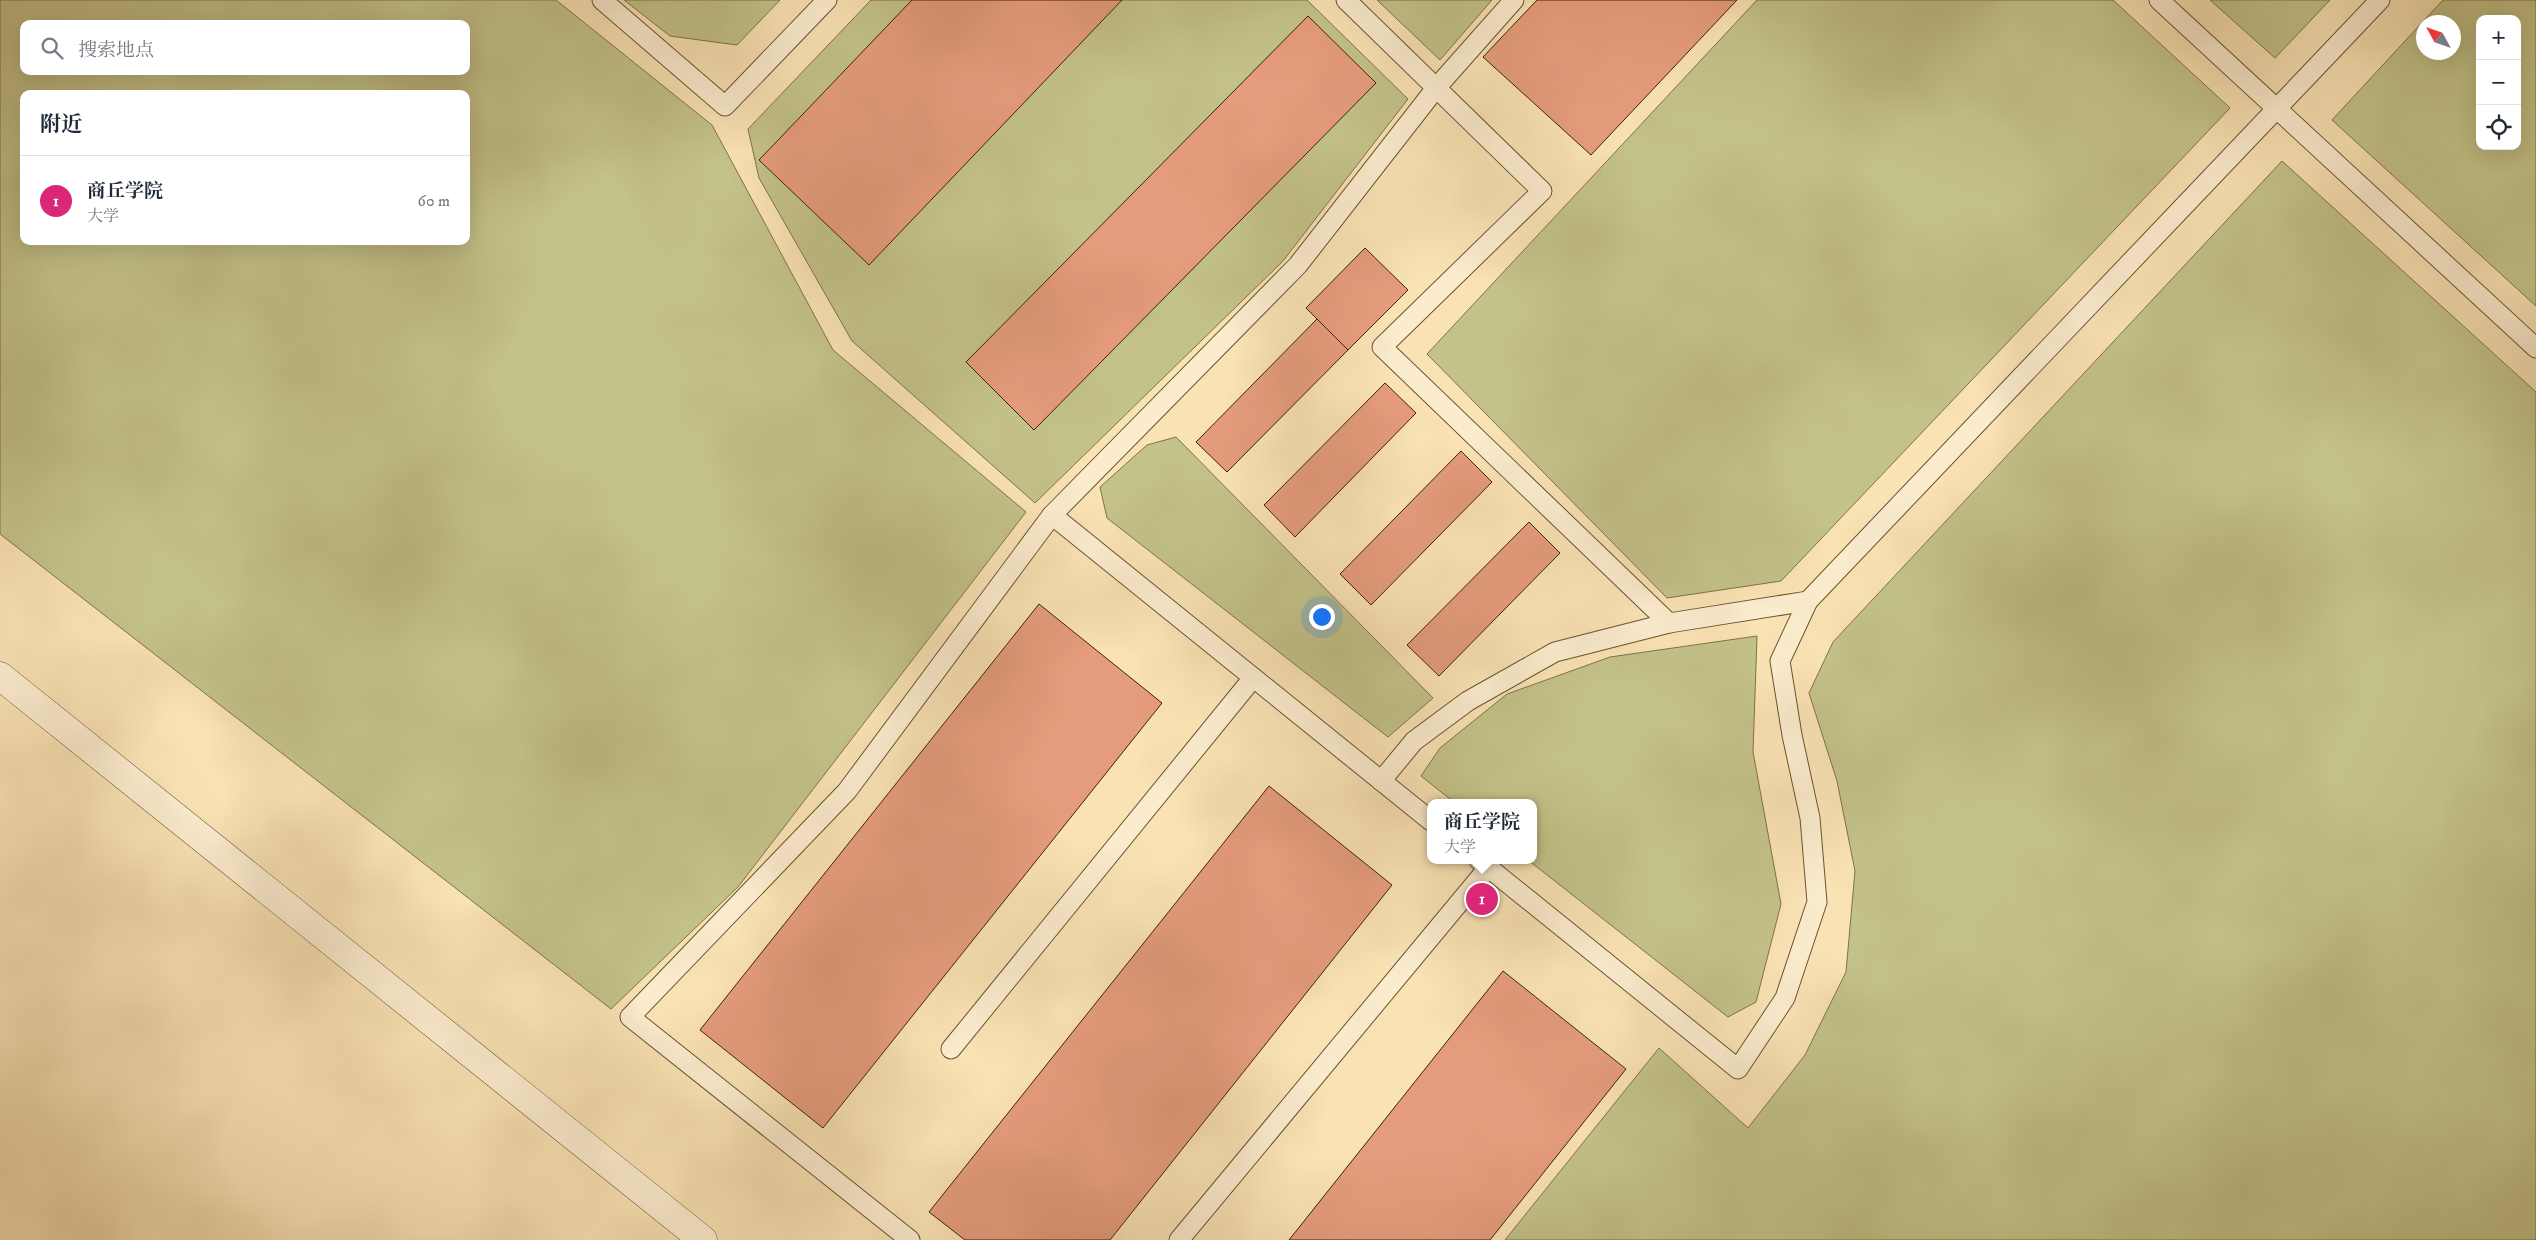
<!DOCTYPE html>
<html lang="zh">
<meta charset="utf-8">
<style>
body{margin:0;font-family:"IM FELL DW Pica","Noto Serif SC",serif;background:#f6f6f7;color:#1f2937}
.controls{position:absolute;right:15px;top:15px;display:grid;overflow:hidden;border-radius:10px;box-shadow:0 5px 20px #0002}
.controls button{width:45px;height:45px;display:grid;place-items:center;padding:0;border:0;border-bottom:1px solid #e0e1e3;background:#fff;color:#1f2937;font:25px sans-serif}
.compass{position:absolute;left:2416px;top:15px;width:45px;height:45px;border-radius:50%;background:#fff;box-shadow:0 5px 20px #0002;rotate:310deg}
.you{position:absolute;left:1321px;top:616px;width:18px;height:18px;margin:-12px;border:4px solid #fff;border-radius:50%;background:#1a73e8;box-shadow:0 0 0 8px #1a73e833}
.badge{display:grid;place-items:center;width:32px;height:32px;border-radius:50%;background:#db2777;color:#fff;font-size:16px;font-weight:700}
.pin{position:absolute;translate:-50% -50%;border:2px solid #fff;box-shadow:0 1px 5px #0006}
.popup{position:absolute;left:1427px;top:799px;width:110px;height:65px;box-sizing:border-box;display:grid;place-content:center;border-radius:10px;background:#fff;filter:drop-shadow(0 1px 4px #0005);font-size:16px;white-space:nowrap;color:#747a83}
.popup b{font-size:19px;color:#1f2937}
.popup::after{content:'';position:absolute;left:50%;top:100%;margin-left:-10px;border:10px solid transparent;border-top-color:#fff}
.list{margin:0;padding:0;list-style:none}
h2{display:flex;justify-content:space-between;align-items:center;height:65px;margin:0;padding:0 20px;font-size:21px}
h2 small{font-size:16px;font-weight:400;color:#747a83}
.list li{display:grid;grid-template-columns:32px 1fr auto;gap:15px;align-items:center;box-sizing:border-box;height:90px;padding:0 20px;border-top:1px solid #e0e1e3}
.list b{display:block;font-size:19px;white-space:nowrap}
.list p{margin:0;font-size:16px;white-space:nowrap;color:#747a83}
.list em{font-size:16px;font-style:normal;color:#747a83}
.icon{flex:none;width:28px;height:28px;fill:none;stroke:currentColor;stroke-width:2;stroke-linecap:round;stroke-linejoin:round}
.map{position:relative;flex:none;width:2536px;height:1240px;overflow:hidden}
.search{position:absolute;background:#fff;box-shadow:0 5px 20px #0002;left:20px;top:20px;width:450px;height:55px;display:flex;align-items:center;gap:12px;box-sizing:border-box;padding:0 18px;border-radius:10px;color:#747a83;font-size:19px}
.panel{position:absolute;background:#fff;box-shadow:0 5px 20px #0002;left:20px;top:90px;width:450px;height:155px;border-radius:10px}
.map>svg:first-child{display:block}
.green{fill:#c3c289;stroke:#807247;fill-rule:evenodd}
.building{fill:#e59c7c;stroke:#3c2305}
.lines{fill:none;stroke-linecap:round;stroke-linejoin:round}
.lane-casing{stroke:#6b5331;stroke-width:21}
.street-casing{stroke:#6b5331;stroke-width:29}
.lane{stroke:#fbecce;stroke-width:19}
.street{stroke:#fbecce;stroke-width:28}
</style>
<div class="map">
<svg width="2536" height="1240" viewBox="0 0 2536 1240">
<rect width="100%" height="100%" fill="#f9e2b4"/>
<filter id="stains"><feTurbulence type="fractalNoise" baseFrequency=".004" numOctaves="4"/><feColorMatrix values="0 0 0 0 .2 0 0 0 0 .09 0 0 0 0 .02 0 0 0 .5 -.17"/></filter>
<radialGradient id="worn" r=".72"><stop offset=".6" stop-color="#630" stop-opacity="0"/><stop offset="1" stop-color="#630" stop-opacity=".3"/></radialGradient>
<!-- green -->
<g class="green">
<path d="M0,0H556L712,125L833,350L1026,512L738,887L611,1009L0,534ZM24,24H466V71H24ZM24,94H466V241H24Z"/>
<polygon points="624,0 780,0 737,45 670,36"/>
<polygon points="871,0 1307,0 1408,99 1283,261 1035,503 852,341 759,178 748,129"/>
<polygon points="1377,0 1492,0 1440,60"/>
<polygon points="1757,0 2113,0 2230,108 1781,581 1667,598 1427,354"/>
<polygon points="2210,0 2330,0 2275,58"/>
<path d="M2443,0H2536V306L2332,120ZM2480,19H2517V146H2480ZM2424,22H2454V52H2424Z"/>
<polygon points="2282,161 2536,392 2536,1240 1505,1240 1659,1048 1748,1128 1805,1055 1846,972 1855,871 1837,781 1809,693 1833,642"/>
<polygon points="1176,437 1433,698 1388,737 1107,518 1100,487 1147,445"/>
<polygon points="1757,636 1753,752 1781,904 1756,1002 1728,1017 1528,860 1533,860 1533,803 1455,803 1421,776 1440,748 1507,694 1610,657"/>
</g>
<!-- building -->
<g class="building">
<polygon points="912,0 1122,0 869,265 759,160"/>
<polygon points="1537,0 1737,0 1591,155 1483,57"/>
<polygon points="1308,16 1376,83 1034,430 966,362"/>
<polygon points="1365,248 1408,290 1348,350 1306,308"/>
<polygon points="1317,319 1348,350 1227,472 1196,442"/>
<polygon points="1385,383 1416,413 1295,537 1264,505"/>
<polygon points="1461,451 1492,482 1371,605 1340,574"/>
<polygon points="1529,522 1560,553 1439,676 1407,645"/>
<polygon points="1039,604 1162,703 823,1128 700,1030"/>
<polygon points="1269,786 1392,885 1110,1240 965,1240 929,1212"/>
<polygon points="1503,971 1626,1069 1490,1240 1289,1240"/>
</g>
<g class="lines">
<defs>
<g id="lane">
<polyline points="602,0 725,106 827,0"/>
<polyline points="1346,0 1542,191 1382,347 1669,623"/>
<polyline points="2159,0 2536,348"/>
<polyline points="1052,515 1431,821"/>
<polyline points="1381,781 1414,741 1468,701 1555,652 1669,623 1808,601"/>
<polyline points="1479,860 1738,1069 1785,998 1817,902 1810,818 1792,735 1780,661 1808,601 2380,0"/>
<polyline points="951,1049 1253,678"/>
<polyline points="910,1240 630,1017 847,791 1052,515 1298,265 1436,88 1514,0"/>
<polyline points="1179,1240 1488,868"/>
</g>
<polyline id="street" points="0,676 703,1240"/>
</defs>
<!-- lane casing -->
<use href="#lane" class="lane-casing"/>
<!-- street casing -->
<use href="#street" class="street-casing"/>
<!-- lane -->
<use href="#lane" class="lane"/>
<!-- street -->
<use href="#street" class="street"/>
</g>
<rect width="100%" height="100%" filter="url(#stains)"/>
<rect width="100%" height="100%" fill="url(#worn)"/>
</svg>
<div class="controls">
<button>+</button>
<button>−</button>
<button><svg class="icon" aria-label="locate" viewBox="0 0 24 24"><circle cx="12" cy="12" r="6"/><path d="M12 2v4M12 18v4M2 12h4M18 12h4"/></svg></button>
</div>
<svg class="compass" viewBox="-18 -18 36 36"><path d="M0-13l5 13h-10z" fill="#e53935"/><path d="M0 13l5-13h-10z" fill="#747a83"/></svg>
<div class="you"></div>
<div class="pin badge" style="left:1482px;top:899px">1</div>
<div class="popup"><b>商丘学院</b>大学</div>
<div class="search"><svg class="icon" aria-label="search" viewBox="0 0 24 24"><circle cx="10" cy="10" r="6"/><path d="M15 15l6 6"/></svg>搜索地点</div>
<section class="panel">
<h2>附近<small></small></h2>
<ul class="list">
<li><span class="badge">1</span><div><b>商丘学院</b><p>大学</p></div><em>60 m</em></li>
</ul>
</section>
</div>
